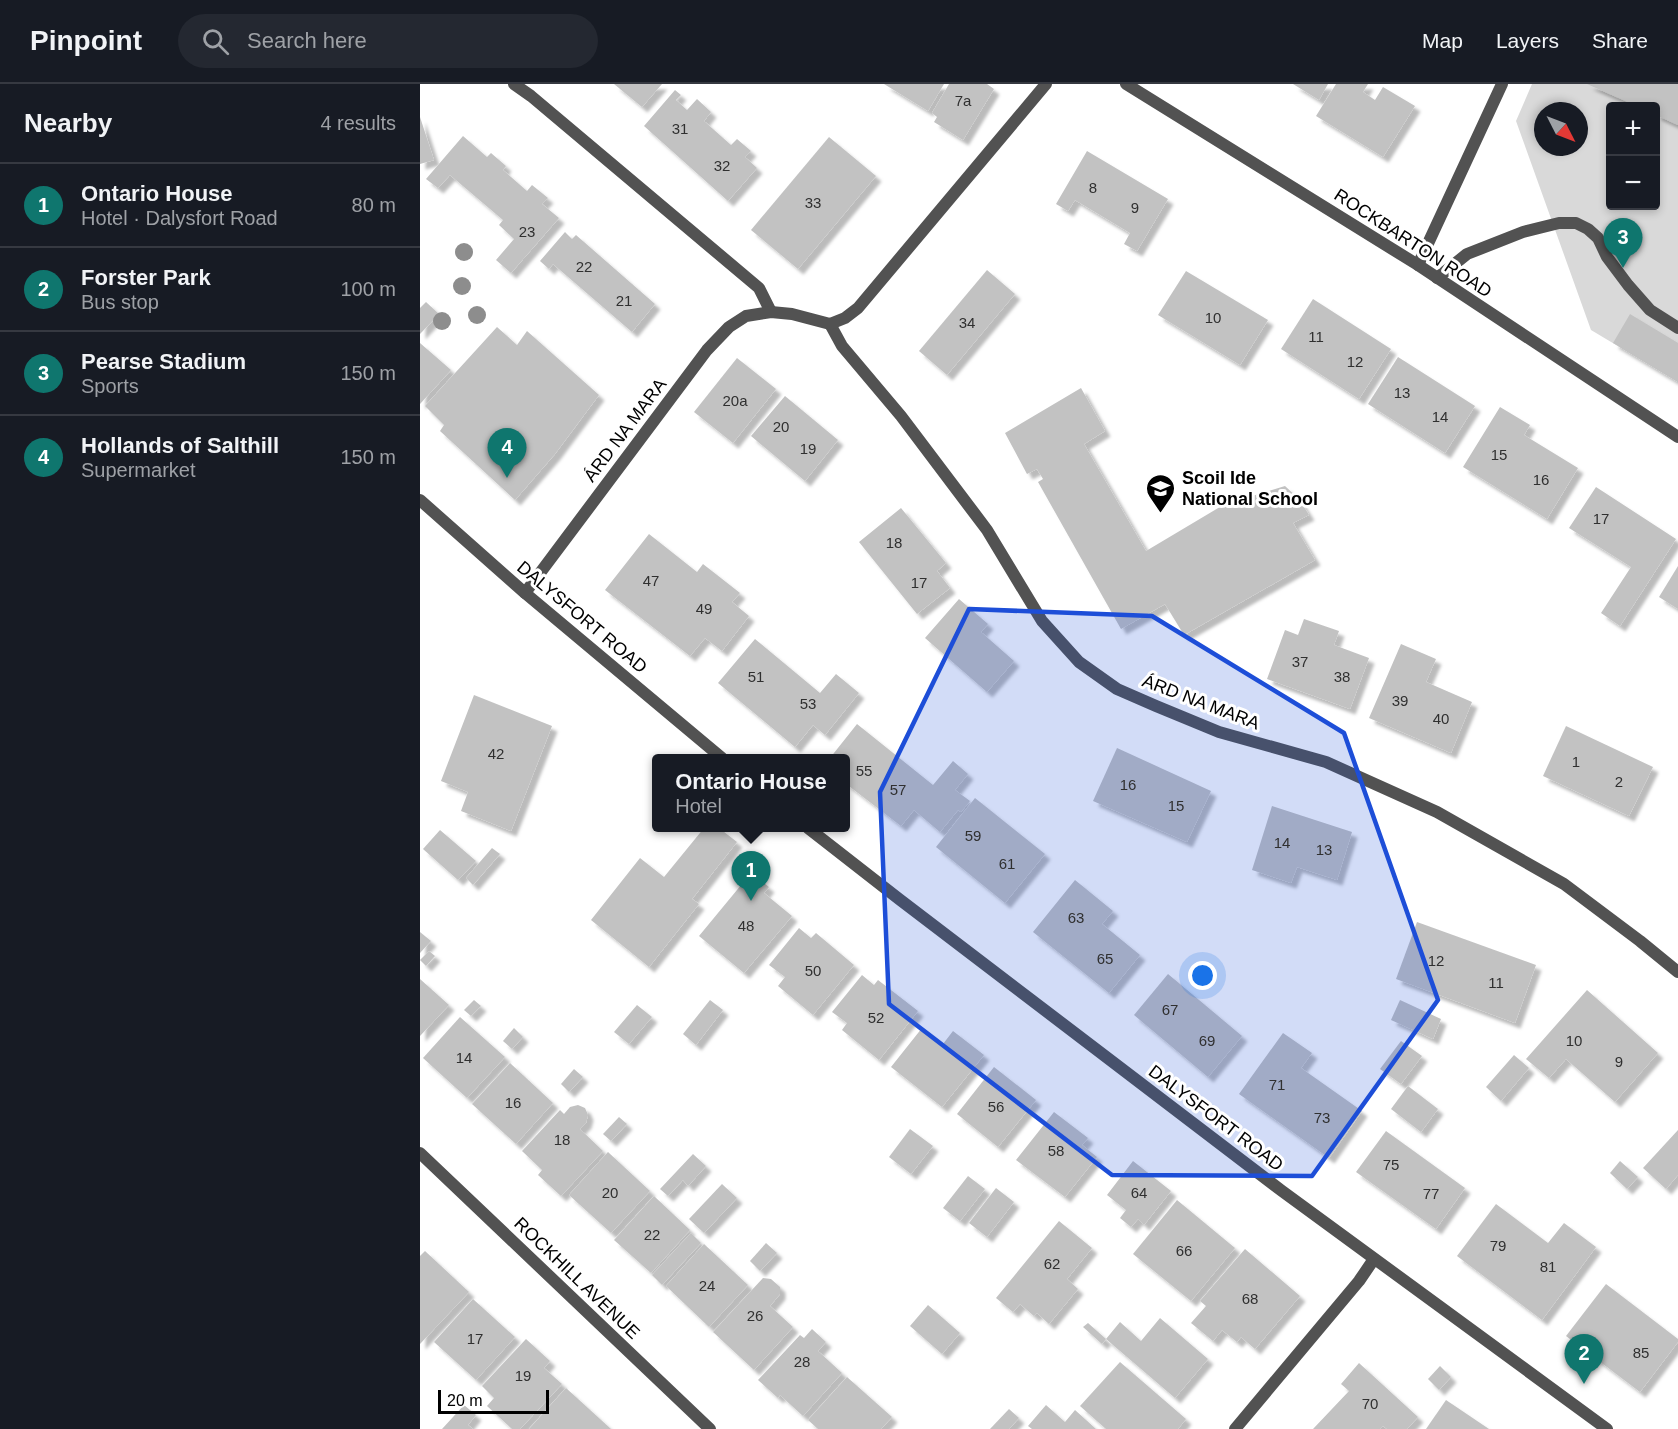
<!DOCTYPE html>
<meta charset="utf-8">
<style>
body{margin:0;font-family:Arial,sans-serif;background:#242831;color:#f1f3f6}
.controls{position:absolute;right:18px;top:18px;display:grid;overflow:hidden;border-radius:6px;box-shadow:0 3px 9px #0003}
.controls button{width:54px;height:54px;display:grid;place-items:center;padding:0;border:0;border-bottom:2px solid #363941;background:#171b24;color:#f1f3f6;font:30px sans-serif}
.compass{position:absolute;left:1114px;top:18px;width:54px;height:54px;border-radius:50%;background:#171b24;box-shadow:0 3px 9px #0003;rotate:132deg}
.scale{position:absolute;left:18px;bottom:15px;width:111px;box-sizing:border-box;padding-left:6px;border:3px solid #000;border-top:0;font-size:16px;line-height:21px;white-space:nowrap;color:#000;-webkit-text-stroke:4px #fff;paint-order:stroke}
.you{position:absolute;left:783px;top:892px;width:21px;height:21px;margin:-15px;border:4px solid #fff;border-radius:50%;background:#1a73e8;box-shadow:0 0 0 9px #1a73e833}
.badge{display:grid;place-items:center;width:39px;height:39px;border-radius:50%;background:#0f766e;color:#fff;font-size:20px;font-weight:700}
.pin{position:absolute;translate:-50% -50px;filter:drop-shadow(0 2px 3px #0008)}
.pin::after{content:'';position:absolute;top:32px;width:21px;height:18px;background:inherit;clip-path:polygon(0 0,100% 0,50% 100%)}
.popup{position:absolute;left:232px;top:670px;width:198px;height:78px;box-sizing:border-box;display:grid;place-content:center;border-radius:6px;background:#171b24;filter:drop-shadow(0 2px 4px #0005);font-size:20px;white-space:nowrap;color:#9ea1a6}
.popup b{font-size:22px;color:#f1f3f6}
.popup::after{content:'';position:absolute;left:50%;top:100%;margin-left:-12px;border:12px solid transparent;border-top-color:#171b24}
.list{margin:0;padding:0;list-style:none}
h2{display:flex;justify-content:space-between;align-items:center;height:78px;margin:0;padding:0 24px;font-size:26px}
h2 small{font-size:20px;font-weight:400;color:#9ea1a6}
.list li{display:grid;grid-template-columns:39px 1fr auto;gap:18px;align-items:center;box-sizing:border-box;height:84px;padding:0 24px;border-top:2px solid #363941}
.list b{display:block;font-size:22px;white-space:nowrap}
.list p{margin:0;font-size:20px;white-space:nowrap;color:#9ea1a6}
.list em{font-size:20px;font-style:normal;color:#9ea1a6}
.icon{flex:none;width:33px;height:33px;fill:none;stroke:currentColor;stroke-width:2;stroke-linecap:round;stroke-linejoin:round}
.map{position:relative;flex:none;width:1258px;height:1345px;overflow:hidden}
header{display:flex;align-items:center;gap:36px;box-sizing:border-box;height:84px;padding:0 30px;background:#171b24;border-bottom:2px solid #363941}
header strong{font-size:28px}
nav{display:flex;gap:33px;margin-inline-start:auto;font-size:21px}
.search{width:420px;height:54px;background:#242831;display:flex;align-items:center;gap:15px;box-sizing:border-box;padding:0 21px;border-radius:33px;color:#9ea1a6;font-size:22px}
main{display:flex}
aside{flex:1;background:#171b24}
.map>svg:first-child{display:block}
.green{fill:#d9d9d9;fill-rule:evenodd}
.building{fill:#c2c2c2;filter:url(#shadow)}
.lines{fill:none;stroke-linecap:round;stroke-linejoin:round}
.service{stroke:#525252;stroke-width:12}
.minor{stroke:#525252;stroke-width:12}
.tertiary{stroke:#525252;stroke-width:12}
.tree{fill:#8d8d8d}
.marked{fill:#1d4ed8;fill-opacity:0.2;stroke:#1d4ed8;stroke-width:4.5;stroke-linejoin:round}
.labels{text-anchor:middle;stroke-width:6;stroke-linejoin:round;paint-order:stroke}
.number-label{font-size:15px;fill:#303030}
.street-label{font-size:18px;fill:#000;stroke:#fff}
.poi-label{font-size:18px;font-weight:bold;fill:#000;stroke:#fff;text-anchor:start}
</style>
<header>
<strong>Pinpoint</strong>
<div class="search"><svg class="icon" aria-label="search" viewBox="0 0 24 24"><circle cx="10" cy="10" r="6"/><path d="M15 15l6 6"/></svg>Search here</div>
<nav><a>Map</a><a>Layers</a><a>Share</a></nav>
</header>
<main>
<aside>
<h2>Nearby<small>4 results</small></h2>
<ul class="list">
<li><span class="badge">1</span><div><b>Ontario House</b><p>Hotel · Dalysfort Road</p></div><em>80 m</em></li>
<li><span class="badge">2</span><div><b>Forster Park</b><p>Bus stop</p></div><em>100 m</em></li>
<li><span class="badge">3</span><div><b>Pearse Stadium</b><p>Sports</p></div><em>150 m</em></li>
<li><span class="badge">4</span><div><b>Hollands of Salthill</b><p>Supermarket</p></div><em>150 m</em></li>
</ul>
</aside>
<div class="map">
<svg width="1258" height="1345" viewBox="0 0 1258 1345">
<defs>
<filter id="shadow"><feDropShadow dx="5.5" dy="5.5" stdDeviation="1.5" flood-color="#0004"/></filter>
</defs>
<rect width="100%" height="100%" fill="#fff"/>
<!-- green -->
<path class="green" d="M1112,0H1258V298L1171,246L1096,37ZM1190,22H1236V122H1190ZM1123,27H1159V63H1123Z"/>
<!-- building -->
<g class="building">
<polygon points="194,0 242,0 222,23"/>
<polygon points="464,0 524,0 508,27"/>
<polygon points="529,0 567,0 574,5 543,56 514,38 517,33 512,29"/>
<polygon points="873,0 908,0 899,16"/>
<polygon points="916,0 948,0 943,8 955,16 963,3 995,22 963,73 896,32"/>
<polygon points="1167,0 1258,0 1258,41 1236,31 1236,22 1217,22"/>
<polygon points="255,6 261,11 256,16 267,26 277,15 291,28 284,37 311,61 317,55 331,67 325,73 337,84 308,117 224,42"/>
<polygon points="0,33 14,76 0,80"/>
<polygon points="43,52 67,73 71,69 86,82 83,86 107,107 112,101 128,114 122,120 139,134 91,189 76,176 94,155 79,141 83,136 30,91 18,104 6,95"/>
<polygon points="409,53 456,92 378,185 331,146"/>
<polygon points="667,67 748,115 717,167 704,160 710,149 655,116 648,127 636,120"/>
<polygon points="145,148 152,155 156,151 235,220 212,248 133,180 129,185 120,177"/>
<polygon points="567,186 595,210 527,291 499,267"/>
<polygon points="766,187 848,236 820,281 738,231"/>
<polygon points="893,215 971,265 939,315 861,265"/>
<polygon points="6,218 19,230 0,250 0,224"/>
<polygon points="1210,230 1258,259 1258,298 1193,259"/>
<polygon points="77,243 97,261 107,247 179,311 135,370 95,416 20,347 24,341 5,322"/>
<polygon points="0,259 31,286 0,320"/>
<polygon points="978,273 1055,322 1025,369 948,320"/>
<polygon points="317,274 356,305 313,359 274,328"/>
<polygon points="661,304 685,347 664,360 726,467 820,411 822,415 865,402 879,415 889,431 873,439 895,476 764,551 745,520 701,545 618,398 623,395 617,385 607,390 585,349"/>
<polygon points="365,312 418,356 385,397 331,352"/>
<polygon points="1080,323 1110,341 1104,351 1158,384 1127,435 1043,383"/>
<polygon points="1176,403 1256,455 1200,542 1181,529 1211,483 1149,444"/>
<polygon points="481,424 526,479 517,487 530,504 497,530 439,458"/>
<polygon points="229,450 277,488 283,480 320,509 312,518 329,532 302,567 285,554 270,572 185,506"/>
<polygon points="1258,482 1258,525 1239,513"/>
<polygon points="539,515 568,540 561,548 594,577 567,608 505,554"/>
<polygon points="884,535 919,547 914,561 949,574 930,625 847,595 865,546 878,551"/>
<polygon points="335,555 400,609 416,590 439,609 405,651 393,641 375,663 298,599"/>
<polygon points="981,560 1016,575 1006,598 1052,618 1031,669 949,634"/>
<polygon points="54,611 132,642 91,747 41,727 48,708 21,697"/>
<polygon points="437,640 513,701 533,677 548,690 535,706 550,717 541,728 538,726 520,748 494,726 481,742 425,699 425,674 410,674"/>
<polygon points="1146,642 1233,683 1209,732 1123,692"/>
<polygon points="697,664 791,707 767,758 673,717"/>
<polygon points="555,714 625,770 585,819 516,763"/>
<polygon points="852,722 932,748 917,796 877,783 871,799 832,786"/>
<polygon points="284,744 299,744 317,758 272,815 279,820 229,883 171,836 220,774 244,793"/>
<polygon points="20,746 56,777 38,796 3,765"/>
<polygon points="72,764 80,770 53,801 46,794"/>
<polygon points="331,789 349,803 344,809 372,832 324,889 279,852"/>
<polygon points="655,796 693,827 682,840 720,871 689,909 613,848"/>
<polygon points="997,838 1116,881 1095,939 976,895"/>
<polygon points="379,844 391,854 396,849 434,881 393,931 358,902 365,893 349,881"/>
<polygon points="0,848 11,857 0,869"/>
<polygon points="9,867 15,872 6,882 0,876"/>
<polygon points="748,890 822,952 788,993 714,931"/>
<polygon points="442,891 454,901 458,896 498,927 459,976 422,946 427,939 412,928"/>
<polygon points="0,895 29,921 0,952"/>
<polygon points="1167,906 1238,969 1195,1018 1146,975 1129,994 1106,975"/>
<polygon points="54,916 61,922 51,932 44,926"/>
<polygon points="290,916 303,926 276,961 263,950"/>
<polygon points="980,916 1021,935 1013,955 971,936"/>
<polygon points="217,921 232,933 209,960 194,948"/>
<polygon points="40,933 85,973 47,1014 3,974"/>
<polygon points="94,944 103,953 92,965 83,957"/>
<polygon points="502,944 523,960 533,947 564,971 522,1023 471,983"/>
<polygon points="863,949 892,969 881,984 942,1027 909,1074 819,1010"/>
<polygon points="981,957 1002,972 981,1000 960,985"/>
<polygon points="1094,971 1109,984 1081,1017 1066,1003"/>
<polygon points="90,979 133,1019 96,1060 52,1020"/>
<polygon points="574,983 616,1016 578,1063 537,1030"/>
<polygon points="154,985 163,993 149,1008 141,1000"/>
<polygon points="988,1002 1018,1025 1001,1048 971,1025"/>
<polygon points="158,1021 165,1024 168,1031 166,1039 160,1045 183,1067 141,1112 118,1091 122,1086 102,1067 140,1026 144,1030 150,1023"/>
<polygon points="634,1028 668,1054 662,1061 677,1073 645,1113 596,1076"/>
<polygon points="199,1033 207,1040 191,1057 183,1050"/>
<polygon points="490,1045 513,1062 491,1090 469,1073"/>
<polygon points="1258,1046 1258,1091 1246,1105 1223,1084"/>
<polygon points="966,1047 1045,1104 1016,1145 936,1088"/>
<polygon points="188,1068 230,1107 191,1149 149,1111"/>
<polygon points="273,1070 286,1082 268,1102 263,1096 248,1112 240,1105"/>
<polygon points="713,1077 751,1107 724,1141 718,1135 711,1143 700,1134 706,1126 687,1111"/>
<polygon points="1200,1077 1218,1093 1207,1105 1190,1089"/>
<polygon points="548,1092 565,1105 540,1137 523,1124"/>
<polygon points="302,1100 317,1114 284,1149 269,1135"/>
<polygon points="576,1104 594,1118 567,1153 549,1139"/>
<polygon points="234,1112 270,1146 231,1189 194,1156"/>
<polygon points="757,1116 815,1164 771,1217 713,1170"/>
<polygon points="1076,1120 1128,1159 1144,1139 1176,1163 1122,1236 1037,1172"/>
<polygon points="639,1137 672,1164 647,1195 658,1205 629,1240 617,1229 614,1232 600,1220 593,1228 576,1214"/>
<polygon points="271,1149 281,1159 242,1201 232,1191"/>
<polygon points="346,1159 357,1169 340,1187 330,1177"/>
<polygon points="284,1160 328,1201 289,1243 246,1202"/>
<polygon points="825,1165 880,1212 835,1265 821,1253 817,1258 802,1246 793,1257 771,1239 786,1222 780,1217"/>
<polygon points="5,1167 49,1208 0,1260 0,1172"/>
<polygon points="343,1194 351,1195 360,1203 360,1210 350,1222 373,1243 334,1286 293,1248"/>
<polygon points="1186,1200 1258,1255 1258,1258 1220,1308 1146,1252"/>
<polygon points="53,1215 95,1253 56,1296 14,1258"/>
<polygon points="508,1221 540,1249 522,1270 490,1242"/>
<polygon points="740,1234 788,1275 755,1314 686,1255 682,1260 663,1243 668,1239 686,1255 700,1238 721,1257"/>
<polygon points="392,1245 406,1258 398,1267 422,1289 383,1332 360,1311 358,1314 338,1296 380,1251 384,1254"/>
<polygon points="106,1255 130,1277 124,1284 142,1300 100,1345 92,1345 67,1322 74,1314 62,1302"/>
<polygon points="700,1278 766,1335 758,1345 686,1345 660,1322"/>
<polygon points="939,1279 998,1333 987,1345 967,1345 963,1342 960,1345 893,1345 929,1307 921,1300"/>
<polygon points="1020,1282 1031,1293 1019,1306 1008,1295"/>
<polygon points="427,1293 472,1333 461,1345 398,1345 388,1336"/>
<polygon points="146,1304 191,1345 109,1345"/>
<polygon points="1026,1316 1069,1345 1006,1345"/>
<polygon points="44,1321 56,1331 48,1341 53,1345 22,1345"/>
<polygon points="626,1321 645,1338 655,1326 676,1345 612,1345 608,1342"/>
<polygon points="589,1325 599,1334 589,1345 570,1345"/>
</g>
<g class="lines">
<!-- service -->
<polyline class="service" points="1017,194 1047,170 1103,148 1139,139 1156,139 1168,145 1178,154 1187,173 1208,201 1230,226 1258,244"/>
<!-- minor -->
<g class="minor">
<polyline points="94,0 111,12 339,204 351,228"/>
<polyline points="998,181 1082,0"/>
<polyline points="410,240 422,262 481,332 567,446 622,537 659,578 697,605 736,622 799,648 906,678 1017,728 1144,800 1220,857 1258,888"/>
<polyline points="105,509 287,266 309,243 326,232 351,228 372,230 410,240 425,234 438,224 626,0"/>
<polyline points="0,1069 290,1345"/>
<polyline points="815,1345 939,1197 954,1175"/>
</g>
<!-- tertiary -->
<g class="tertiary">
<polyline points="706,0 998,181 1258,353"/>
<polyline points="0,416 105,509 302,674"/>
<polyline points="388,744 479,815 862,1107 1187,1345"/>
</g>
</g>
<!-- trees -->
<g class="tree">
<circle cx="44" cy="168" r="9"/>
<circle cx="42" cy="202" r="9"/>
<circle cx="57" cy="231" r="9"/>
<circle cx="22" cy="237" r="9"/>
</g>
<!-- marked area -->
<path class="marked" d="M549,525L732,532L924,649L1018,916L892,1092L692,1091L469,920L460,708Z"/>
<!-- icons -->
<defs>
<symbol id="school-pin" viewBox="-11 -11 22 30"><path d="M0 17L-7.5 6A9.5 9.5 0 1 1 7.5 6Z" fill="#000" stroke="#fff"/><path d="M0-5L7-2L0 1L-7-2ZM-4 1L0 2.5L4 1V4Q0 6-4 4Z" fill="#fff"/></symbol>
</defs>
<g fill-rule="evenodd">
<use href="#school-pin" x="724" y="388" width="33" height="45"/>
</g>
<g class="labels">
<!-- number labels -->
<g class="number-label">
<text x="543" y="22">7a</text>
<text x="260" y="50">31</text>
<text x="302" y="87">32</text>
<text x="673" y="109">8</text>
<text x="393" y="124">33</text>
<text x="715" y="129">9</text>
<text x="107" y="153">23</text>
<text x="164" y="188">22</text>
<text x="204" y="222">21</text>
<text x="793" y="239">10</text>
<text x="547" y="244">34</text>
<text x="896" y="258">11</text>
<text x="935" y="283">12</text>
<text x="982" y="314">13</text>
<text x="315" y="322">20a</text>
<text x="1020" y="338">14</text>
<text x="361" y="348">20</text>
<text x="388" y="370">19</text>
<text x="1079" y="376">15</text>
<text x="1121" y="401">16</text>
<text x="1181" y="440">17</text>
<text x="474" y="464">18</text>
<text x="231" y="502">47</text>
<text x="499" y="504">17</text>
<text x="284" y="530">49</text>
<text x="880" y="583">37</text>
<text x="336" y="598">51</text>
<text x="922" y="598">38</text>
<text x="980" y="622">39</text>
<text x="388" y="625">53</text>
<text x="1021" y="640">40</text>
<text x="76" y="675">42</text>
<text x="1156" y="683">1</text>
<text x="444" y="692">55</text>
<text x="1199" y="703">2</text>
<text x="708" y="706">16</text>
<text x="478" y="711">57</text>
<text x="756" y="727">15</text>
<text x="553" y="757">59</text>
<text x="862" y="764">14</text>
<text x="904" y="771">13</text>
<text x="587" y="785">61</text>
<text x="656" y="839">63</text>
<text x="326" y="847">48</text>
<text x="685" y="880">65</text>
<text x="1016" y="882">12</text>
<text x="393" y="892">50</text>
<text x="1076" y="904">11</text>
<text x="750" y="931">67</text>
<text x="456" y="939">52</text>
<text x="787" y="962">69</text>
<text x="1154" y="962">10</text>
<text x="44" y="979">14</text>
<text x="1199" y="983">9</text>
<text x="857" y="1006">71</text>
<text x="93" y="1024">16</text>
<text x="576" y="1028">56</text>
<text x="902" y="1039">73</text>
<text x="142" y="1061">18</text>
<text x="636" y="1072">58</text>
<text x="971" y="1086">75</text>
<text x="190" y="1114">20</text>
<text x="719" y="1114">64</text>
<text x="1011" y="1115">77</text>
<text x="232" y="1156">22</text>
<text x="1078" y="1167">79</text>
<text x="764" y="1172">66</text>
<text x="632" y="1185">62</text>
<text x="1128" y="1188">81</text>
<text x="287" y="1207">24</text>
<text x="830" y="1220">68</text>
<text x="335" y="1237">26</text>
<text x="55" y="1260">17</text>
<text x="1221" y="1274">85</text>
<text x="382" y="1283">28</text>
<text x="103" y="1297">19</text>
<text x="950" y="1325">70</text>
</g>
<!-- street labels -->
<g class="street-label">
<text transform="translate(993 159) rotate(33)" y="6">ROCKBARTON ROAD</text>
<text transform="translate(205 346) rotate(-53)" y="6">ÁRD NA MARA</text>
<text transform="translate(162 533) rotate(40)" y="6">DALYSFORT ROAD</text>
<text transform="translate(781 618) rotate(21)" y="6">ÁRD NA MARA</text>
<text transform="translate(796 1034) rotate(37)" y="6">DALYSFORT ROAD</text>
<text transform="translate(157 1194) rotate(44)" y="6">ROCKHILL AVENUE</text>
</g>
<!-- poi labels -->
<g class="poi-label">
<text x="762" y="400">Scoil Ide<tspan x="762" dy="21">National School</tspan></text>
</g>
</g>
</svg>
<div class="controls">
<button>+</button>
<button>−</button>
</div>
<svg class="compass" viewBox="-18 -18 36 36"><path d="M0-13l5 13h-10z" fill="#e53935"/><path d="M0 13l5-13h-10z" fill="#9ea1a6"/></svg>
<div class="scale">20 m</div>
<div class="you"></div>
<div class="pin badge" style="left:331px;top:817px">1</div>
<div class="popup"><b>Ontario House</b>Hotel</div>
<div class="pin badge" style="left:1164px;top:1300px">2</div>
<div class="pin badge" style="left:1203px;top:184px">3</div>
<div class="pin badge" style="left:87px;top:394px">4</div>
</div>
</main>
